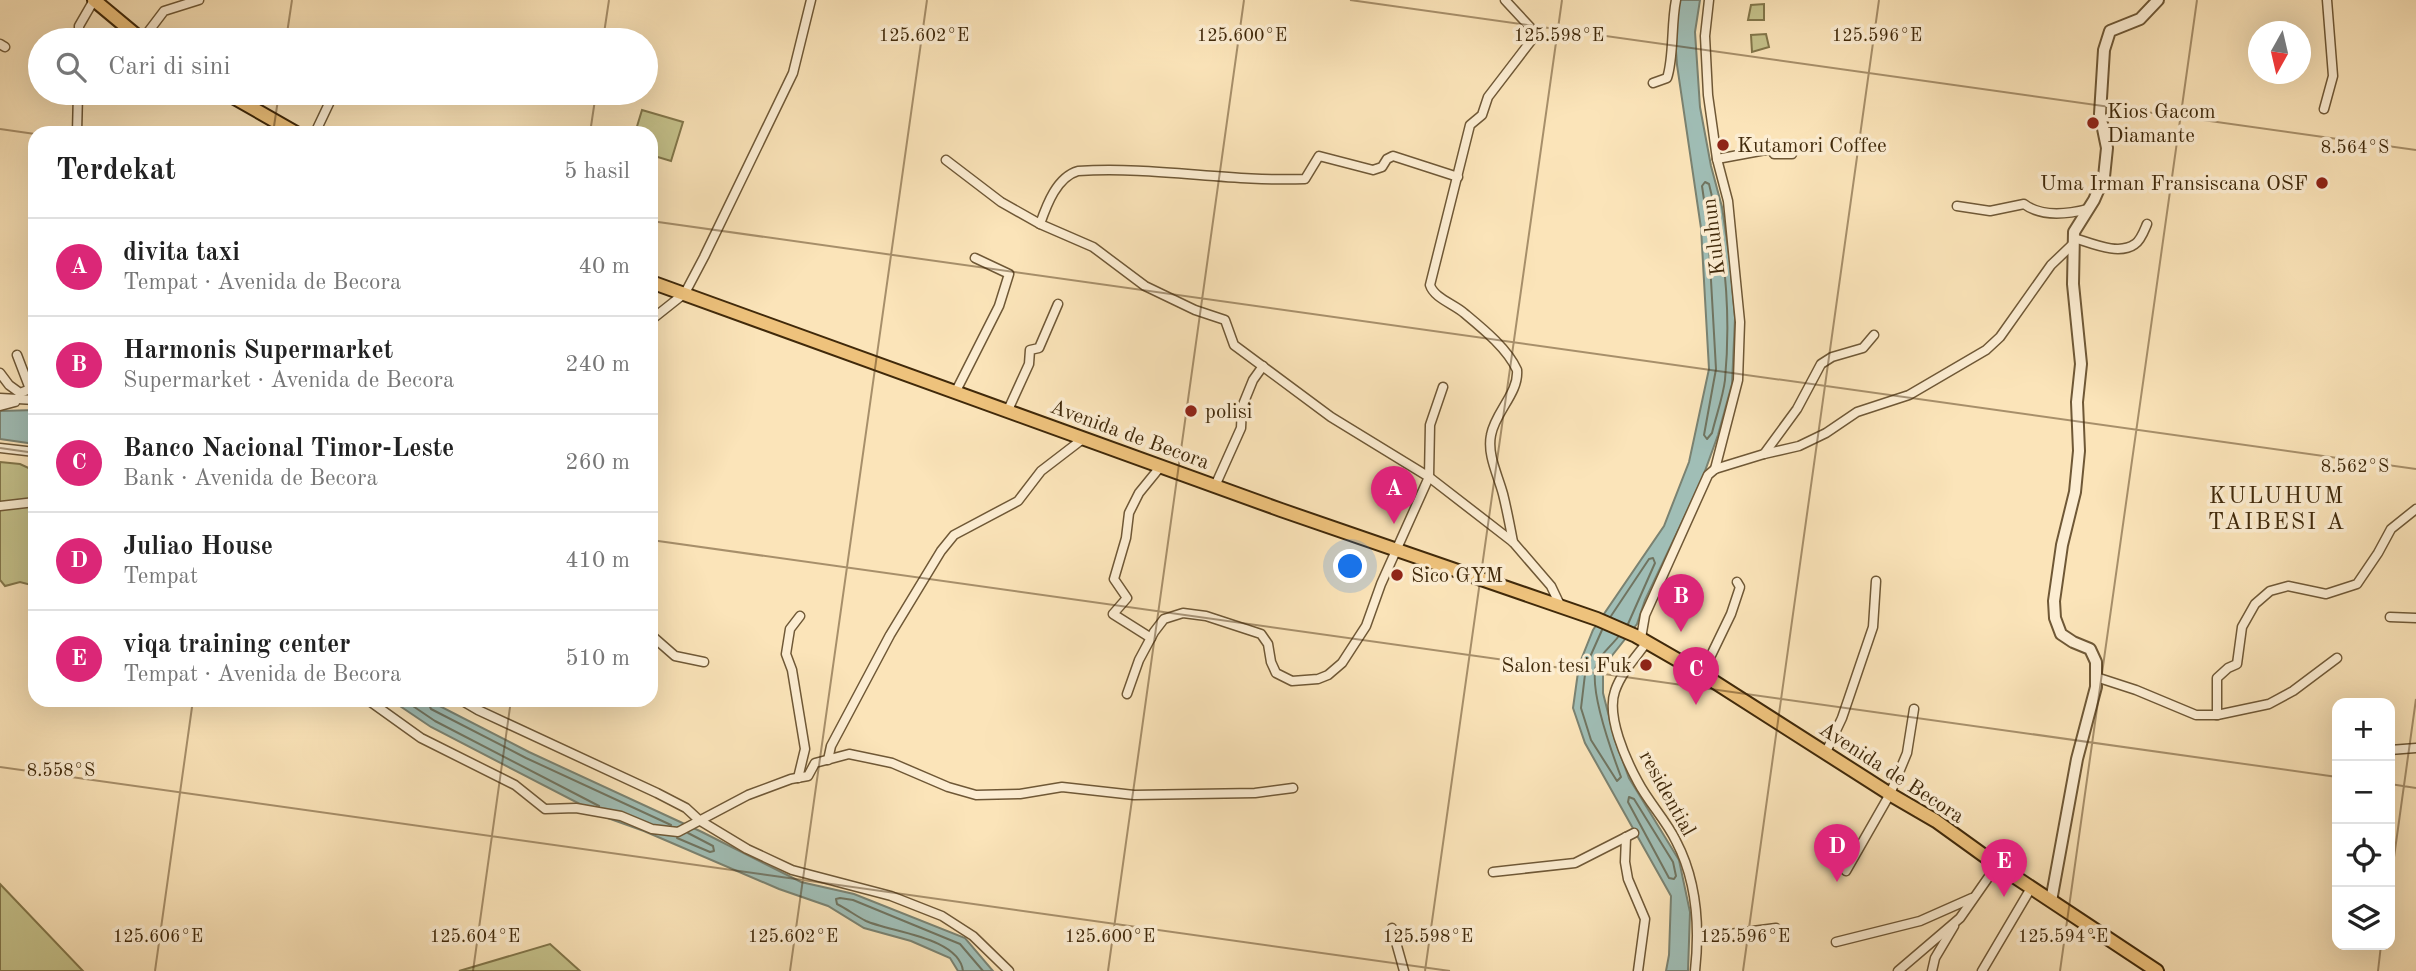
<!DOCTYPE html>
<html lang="id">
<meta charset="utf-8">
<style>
body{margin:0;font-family:"Old Standard TT",serif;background:#f2f2f2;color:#222}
.controls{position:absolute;right:21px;bottom:21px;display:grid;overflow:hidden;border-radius:14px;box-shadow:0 7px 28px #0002}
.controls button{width:63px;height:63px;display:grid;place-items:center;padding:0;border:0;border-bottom:2px solid #e0e0e0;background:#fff;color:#222;font:35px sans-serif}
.compass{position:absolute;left:2248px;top:21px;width:63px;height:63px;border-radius:50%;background:#fff;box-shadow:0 7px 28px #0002;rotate:188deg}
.you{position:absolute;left:1351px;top:567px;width:24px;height:24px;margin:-18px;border:5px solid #fff;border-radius:50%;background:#1a73e8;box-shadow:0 0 0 10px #1a73e833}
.badge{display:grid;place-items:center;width:46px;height:46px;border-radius:50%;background:#db2777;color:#fff;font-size:23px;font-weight:700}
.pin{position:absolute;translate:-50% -58px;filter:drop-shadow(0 2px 4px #0008)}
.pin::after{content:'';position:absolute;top:37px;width:24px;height:21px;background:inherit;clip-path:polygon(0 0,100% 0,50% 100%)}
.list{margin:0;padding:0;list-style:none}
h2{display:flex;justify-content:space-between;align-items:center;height:91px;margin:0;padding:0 28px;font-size:30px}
h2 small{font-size:23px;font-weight:400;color:#767676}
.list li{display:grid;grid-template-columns:46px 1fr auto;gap:21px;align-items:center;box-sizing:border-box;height:98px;padding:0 28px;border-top:2px solid #e0e0e0}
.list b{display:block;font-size:26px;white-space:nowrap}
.list p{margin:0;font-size:23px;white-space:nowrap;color:#767676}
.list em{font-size:23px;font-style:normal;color:#767676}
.icon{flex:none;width:38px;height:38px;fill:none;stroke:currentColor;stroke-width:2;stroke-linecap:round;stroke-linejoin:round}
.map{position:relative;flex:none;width:2416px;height:971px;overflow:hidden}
.search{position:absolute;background:#fff;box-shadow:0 7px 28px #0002;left:28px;top:28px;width:630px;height:77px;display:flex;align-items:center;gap:18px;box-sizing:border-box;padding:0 24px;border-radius:38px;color:#767676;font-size:26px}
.panel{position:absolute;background:#fff;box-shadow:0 7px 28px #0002;left:28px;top:126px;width:630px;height:581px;border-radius:21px}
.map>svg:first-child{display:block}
.green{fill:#c5c28b;stroke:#82764a;stroke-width:2}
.water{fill:#a0beb6;stroke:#7a8271;stroke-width:2}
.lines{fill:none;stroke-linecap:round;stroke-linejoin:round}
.shore{stroke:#707460;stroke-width:2}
.minor-casing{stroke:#6f5836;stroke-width:11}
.tertiary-casing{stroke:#6f5836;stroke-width:14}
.primary-casing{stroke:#40290a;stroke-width:16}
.minor{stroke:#fcedd2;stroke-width:8}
.tertiary{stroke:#fcedd2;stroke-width:10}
.primary{stroke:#eec27c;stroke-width:12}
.ticks{fill:none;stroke:#40290a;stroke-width:2;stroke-opacity:0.45}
.poi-dot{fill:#8f2418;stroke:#fcedd2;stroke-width:2.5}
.labels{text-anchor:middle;stroke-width:7;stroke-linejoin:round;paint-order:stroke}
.poi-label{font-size:21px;fill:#40290a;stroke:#fcedd2;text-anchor:start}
.street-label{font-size:21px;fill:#40290a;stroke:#fcedd2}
.neighbourhood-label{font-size:23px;letter-spacing:2px;fill:#40290a;stroke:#fcedd2}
.ticks-label{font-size:18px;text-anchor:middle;fill:#40290a;stroke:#fcedd2;stroke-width:7;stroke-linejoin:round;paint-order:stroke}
</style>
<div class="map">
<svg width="2416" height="971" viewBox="0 0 2416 971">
<rect width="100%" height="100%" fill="#fbe4b9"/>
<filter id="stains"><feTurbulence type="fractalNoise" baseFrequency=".00286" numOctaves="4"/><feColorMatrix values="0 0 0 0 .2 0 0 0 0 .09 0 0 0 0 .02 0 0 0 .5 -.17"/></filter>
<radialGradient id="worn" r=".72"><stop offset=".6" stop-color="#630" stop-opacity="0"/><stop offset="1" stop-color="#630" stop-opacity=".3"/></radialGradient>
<!-- green -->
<g class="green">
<polygon points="1764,4 1764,20 1748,20 1751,5"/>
<polygon points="1766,34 1769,47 1752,52 1751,35"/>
<polygon points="642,110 683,122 671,161 651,155 651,133 635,133"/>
<polygon points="0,462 20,464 35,471 35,586 20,582 5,586 0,580"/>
<polygon points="0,884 83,971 0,971"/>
<polygon points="550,944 580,971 459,971"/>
</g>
<!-- water -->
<g class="water">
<polygon points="1679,0 1700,0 1695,32 1700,107 1711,166 1722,207 1730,262 1735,318 1732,384 1718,435 1701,482 1645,600 1637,624 1603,667 1603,693 1615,740 1629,778 1679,860 1690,912 1688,971 1666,971 1669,955 1671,896 1585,743 1573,708 1579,665 1593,630 1664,526 1689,462 1709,369 1701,228 1677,65 1675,37"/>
<polygon points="35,410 35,444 0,439 0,411"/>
<polygon points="391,700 428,700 529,752 702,832 801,882 854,894 965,938 993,971 958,971 950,958 911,941 864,928 828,906 779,889 644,831 605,817 431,727"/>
</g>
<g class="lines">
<!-- shore -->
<g class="shore">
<path d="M1705,182L1709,184C1725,247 1731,315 1725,380C1723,397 1716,416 1712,433L1707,439L1704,435L1716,369L1708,227L1702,186Z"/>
<polyline points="1611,616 1649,559 1653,558 1655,563 1628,624"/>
<path d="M1602,630L1586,666L1581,708L1591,740L1617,781L1621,777C1612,753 1587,686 1597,663C1601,654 1612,645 1618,637"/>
<polyline points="404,700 435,721 599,806"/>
<polyline points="427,700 431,709 526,758 671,825"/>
<polygon points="1629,797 1634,799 1673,862 1676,876 1674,879 1669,878 1628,802"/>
<polyline points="677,838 710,852 714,851 713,846 688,833"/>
<path d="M963,971C959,937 890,932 866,921C856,916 847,909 837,904L836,899L840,898L853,900L960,944L983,971"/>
</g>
<defs>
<g id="minor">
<path d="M1505,0L1530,27L1534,37L1488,97L1482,115L1470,125L1430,285C1434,298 1454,304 1464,313C1482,328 1507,348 1517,370C1519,393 1495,412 1491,435C1487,455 1498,475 1503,494C1507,510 1510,526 1513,542"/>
<polyline points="1709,0 1705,36 1708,95 1717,159 1728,201 1740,322 1738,380 1715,469"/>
<polyline points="79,40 79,26 94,0"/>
<polyline points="142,40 164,11 199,0"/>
<polyline points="0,44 5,47"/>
<path d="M1653,83L1667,78C1674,58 1671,24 1676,0"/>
<polyline points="2324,109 2333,76 2327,0"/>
<polyline points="77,133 78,93"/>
<polyline points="315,133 334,93"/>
<polyline points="1717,159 1771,149 1774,154 1792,154"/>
<polyline points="946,160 1001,202 1040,224 1093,247 1145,286 1195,310 1225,320 1234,345 1331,417 1429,477 1513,542 1551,586 1561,607"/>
<path d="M1957,206L1990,211L2024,204C2041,217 2068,214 2088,209"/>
<path d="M1040,224C1047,204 1057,177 1078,171C1154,166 1229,182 1305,179L1319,156L1373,170L1382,167L1387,159L1393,156L1458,177"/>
<path d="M2074,238C2091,243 2119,256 2135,244C2141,240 2144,231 2147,224"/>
<polyline points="651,320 685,293 704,257 793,73 811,0"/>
<polyline points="0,373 9,385 20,393 30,389 17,355"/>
<polyline points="956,391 999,306 1009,274 975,258"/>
<polyline points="0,398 35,400"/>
<polyline points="0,406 15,402"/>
<polyline points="1008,410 1029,364 1030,350 1039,348 1058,304"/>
<polyline points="0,448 35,452"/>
<polyline points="1764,454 1799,446 1826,433 1857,412 1909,395 1986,350 2000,337 2051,265 2073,244"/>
<polyline points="1215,486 1241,428 1242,407 1253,380 1263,366"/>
<polyline points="0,506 35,502"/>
<polyline points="2390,617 2416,618"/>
<polyline points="651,635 675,656 704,662"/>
<polyline points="1151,638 1113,614 1127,598 1114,579 1126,538 1129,513 1139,493 1161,466"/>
<polyline points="1641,638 1645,615 1708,475 1715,469 1764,454 1797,409 1821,364 1832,357 1863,348 1874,335"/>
<path d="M1647,642C1636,657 1621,673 1615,691C1606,716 1626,760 1638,782C1649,803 1666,820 1676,841C1697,881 1700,926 1695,971"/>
<polyline points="1702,674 1731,614 1740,587 1737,582"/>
<polyline points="2096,677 2136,690 2196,715 2217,715 2269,704 2293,691 2337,658"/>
<polyline points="1127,694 1139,660 1154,632 1164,619 1183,613 1206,616 1261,634 1268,644 1271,662 1276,673 1292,681 1318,679 1328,675 1342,663 1366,626 1381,584 1429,477 1430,425 1443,387"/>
<polyline points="368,700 421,738 515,785 545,809 576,808 621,816 652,829 678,832 748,795 791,779 808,776 815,763 849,754 892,763 948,787 976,795 1020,794 1062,787 1134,795 1255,793 1293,788"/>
<polyline points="461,700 478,710 657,793 686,808 699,820 747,849 792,870 891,896 942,916 973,936 1009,971"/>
<polyline points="2217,715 2217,678 2228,668 2237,664 2242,627 2255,604 2270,591 2288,586 2326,594 2357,584 2378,553 2391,529 2416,509"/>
<polyline points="2390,750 2416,748"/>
<polyline points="1826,752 1842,718 1873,627 1876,581"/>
<polyline points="828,760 831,746 890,635 941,551 954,535 1018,501 1041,471 1084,438"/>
<polyline points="798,778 805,749 792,670 786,654 790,629 800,616"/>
<polyline points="1626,837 1625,862 1628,879 1645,919 1638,971"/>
<polyline points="1846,871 1890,794 1907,753 1914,709"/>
<polyline points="1493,872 1575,863 1634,833"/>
<polyline points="1392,928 1404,971"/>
<polyline points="1698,938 1776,928"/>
<polyline points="1836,942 1920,921 1972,898"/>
<polyline points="1898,971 1960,918 1997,865"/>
<polyline points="1932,971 1935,958 1954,926"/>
<polyline points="1982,971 2031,888"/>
</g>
<polyline id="tertiary" points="2051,901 2077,759 2096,687 2096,662 2090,649 2073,642 2061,634 2055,618 2054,601 2062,545 2075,492 2079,451 2077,402 2081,364 2073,284 2074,232 2094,200 2104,177 2107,148 2100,114 2104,50 2110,31 2140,19 2158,0"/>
<g id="primary">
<polyline points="94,0 142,40"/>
<polyline points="226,93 296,133"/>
<polyline points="651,282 1281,510 1597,619 1636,636 1702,674 1893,796 1936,821 1997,865 2157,971"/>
</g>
</defs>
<!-- minor casing -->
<use href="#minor" class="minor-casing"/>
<!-- tertiary casing -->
<use href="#tertiary" class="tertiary-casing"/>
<!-- primary casing -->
<use href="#primary" class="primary-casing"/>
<!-- minor -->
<use href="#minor" class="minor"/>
<!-- tertiary -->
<use href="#tertiary" class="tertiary"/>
<!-- primary -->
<use href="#primary" class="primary"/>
</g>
<!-- ticks -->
<path class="ticks" d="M1350,0L2416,150M286,40L292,0M603,40L609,0M0,129L35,134M273,133L279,93M590,133L596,93M651,221L2416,469M0,448L35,453M651,540L2337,777M0,767L1450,971M2390,784L2416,788M2390,886L2416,699M155,971L193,700M473,971L511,700M790,971L927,0M1108,971L1244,0M1425,971L1562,0M1743,971L1879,0M2060,971L2197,0M2378,971L2381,945"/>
<!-- markers -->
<g class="poi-dot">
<circle cx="2093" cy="123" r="7"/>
<circle cx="1723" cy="145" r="7"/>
<circle cx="2322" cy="183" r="7"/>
<circle cx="1191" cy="411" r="7"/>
<circle cx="1397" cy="575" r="7"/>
<circle cx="1646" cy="665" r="7"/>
</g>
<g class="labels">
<!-- poi labels -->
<g class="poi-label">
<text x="2107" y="118">Kios Gacom<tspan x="2107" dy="24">Diamante</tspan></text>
<text x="1737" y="152">Kutamori Coffee</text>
<text x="2308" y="190" text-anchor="end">Uma Irman Fransiscana OSF</text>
<text x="1205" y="418">polisi</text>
<text x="1411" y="582">Sico GYM</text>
<text x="1632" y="672" text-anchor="end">Salon tesi Fuk</text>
</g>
<!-- street labels -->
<g class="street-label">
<text transform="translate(1713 237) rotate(-97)" y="7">Kuluhun</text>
<text transform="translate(1130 434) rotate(20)" y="7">Avenida de Becora</text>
<text transform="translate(1892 772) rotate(33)" y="7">Avenida de Becora</text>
<text transform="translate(1668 793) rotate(61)" y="7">residential</text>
</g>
<!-- neighbourhood labels -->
<g class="neighbourhood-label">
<text x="2277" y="503">KULUHUM<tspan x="2277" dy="26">TAIBESI A</tspan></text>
</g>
</g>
<g class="ticks-label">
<text x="924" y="41">125.602°E</text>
<text x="1242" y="41">125.600°E</text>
<text x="1559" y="41">125.598°E</text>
<text x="1877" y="41">125.596°E</text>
<text x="2355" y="153">8.564°S</text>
<text x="2355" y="472">8.562°S</text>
<text x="61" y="776">8.558°S</text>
<text x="158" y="942">125.606°E</text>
<text x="475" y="942">125.604°E</text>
<text x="793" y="942">125.602°E</text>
<text x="1110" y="942">125.600°E</text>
<text x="1428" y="942">125.598°E</text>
<text x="1745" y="942">125.596°E</text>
<text x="2063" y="942">125.594°E</text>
</g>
<rect width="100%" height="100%" filter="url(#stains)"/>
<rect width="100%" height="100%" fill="url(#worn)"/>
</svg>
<div class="controls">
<button>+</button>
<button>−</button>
<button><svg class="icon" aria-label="locate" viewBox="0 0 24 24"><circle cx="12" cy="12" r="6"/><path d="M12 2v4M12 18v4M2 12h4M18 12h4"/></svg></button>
<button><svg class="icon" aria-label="layers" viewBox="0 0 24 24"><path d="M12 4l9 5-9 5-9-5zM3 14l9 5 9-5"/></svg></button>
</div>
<svg class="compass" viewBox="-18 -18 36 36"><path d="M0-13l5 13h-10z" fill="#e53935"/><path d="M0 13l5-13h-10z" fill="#767676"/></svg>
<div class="you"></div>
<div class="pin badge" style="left:1394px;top:524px">A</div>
<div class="pin badge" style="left:1681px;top:632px">B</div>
<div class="pin badge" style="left:1696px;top:705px">C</div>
<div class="pin badge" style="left:1837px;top:882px">D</div>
<div class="pin badge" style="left:2004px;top:897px">E</div>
<div class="search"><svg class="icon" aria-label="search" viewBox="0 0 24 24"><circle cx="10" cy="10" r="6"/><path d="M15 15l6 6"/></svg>Cari di sini</div>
<section class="panel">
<h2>Terdekat<small>5 hasil</small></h2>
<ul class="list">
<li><span class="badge">A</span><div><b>divita taxi</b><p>Tempat · Avenida de Becora</p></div><em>40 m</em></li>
<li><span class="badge">B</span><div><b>Harmonis Supermarket</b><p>Supermarket · Avenida de Becora</p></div><em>240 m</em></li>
<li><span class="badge">C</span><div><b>Banco Nacional Timor-Leste</b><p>Bank · Avenida de Becora</p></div><em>260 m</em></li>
<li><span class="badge">D</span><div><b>Juliao House</b><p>Tempat</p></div><em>410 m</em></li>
<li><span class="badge">E</span><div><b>viqa training center</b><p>Tempat · Avenida de Becora</p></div><em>510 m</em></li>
</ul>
</section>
</div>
